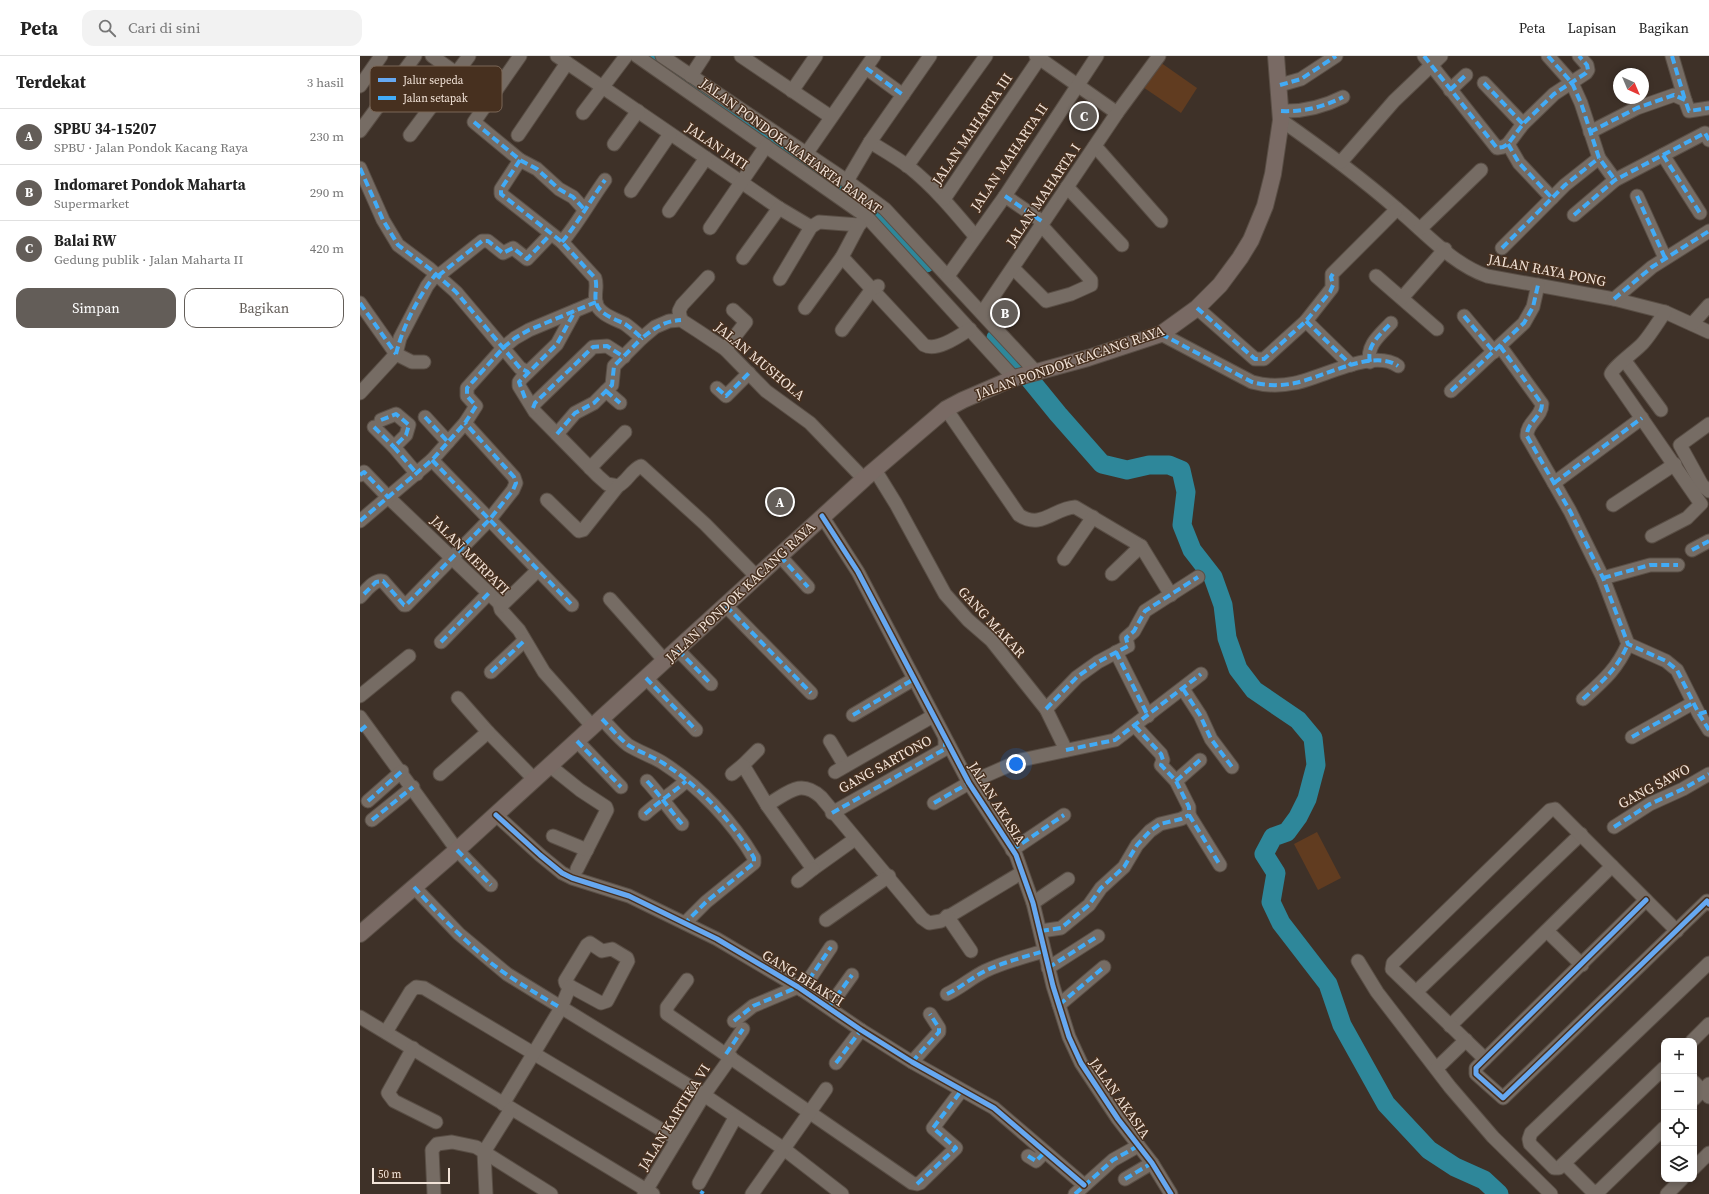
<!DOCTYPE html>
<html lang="id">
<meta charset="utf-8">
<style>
body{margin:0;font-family:"Source Serif 4",serif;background:#f2f2f2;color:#222}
.controls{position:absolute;right:12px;bottom:12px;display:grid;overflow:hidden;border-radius:8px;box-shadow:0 2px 6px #0003}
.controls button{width:36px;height:36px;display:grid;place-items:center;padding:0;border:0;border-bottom:1px solid #e0e0e0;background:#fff;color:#222;font:20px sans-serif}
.compass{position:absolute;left:1253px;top:12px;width:36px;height:36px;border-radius:50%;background:#fff;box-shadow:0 2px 6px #0003;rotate:136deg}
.scale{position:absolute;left:12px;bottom:10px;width:78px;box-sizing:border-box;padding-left:4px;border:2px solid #f2e3d8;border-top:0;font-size:11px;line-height:14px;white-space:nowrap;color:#f2e3d8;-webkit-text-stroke:3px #47301f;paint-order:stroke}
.you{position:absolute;left:656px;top:708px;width:14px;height:14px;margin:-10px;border:3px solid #fff;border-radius:50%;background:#1a73e8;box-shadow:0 0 0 6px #1a73e833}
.badge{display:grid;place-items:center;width:26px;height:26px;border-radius:50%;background:#635d58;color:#fff;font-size:13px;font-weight:700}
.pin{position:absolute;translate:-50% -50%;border:2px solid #fff;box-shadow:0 1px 4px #0006}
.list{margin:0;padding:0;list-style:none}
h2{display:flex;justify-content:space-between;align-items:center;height:52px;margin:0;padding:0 16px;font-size:17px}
h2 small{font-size:13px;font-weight:400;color:#767676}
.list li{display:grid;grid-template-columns:26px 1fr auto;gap:12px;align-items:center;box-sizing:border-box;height:56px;padding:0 16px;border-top:1px solid #e0e0e0}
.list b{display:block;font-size:15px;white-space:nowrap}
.list p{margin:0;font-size:13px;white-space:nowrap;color:#767676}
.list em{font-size:13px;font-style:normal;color:#767676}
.actions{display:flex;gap:8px;padding:12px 16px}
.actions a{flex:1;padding:9px 0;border:1px solid #635d58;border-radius:12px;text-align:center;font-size:14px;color:#635d58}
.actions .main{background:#635d58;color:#fff}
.icon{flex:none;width:22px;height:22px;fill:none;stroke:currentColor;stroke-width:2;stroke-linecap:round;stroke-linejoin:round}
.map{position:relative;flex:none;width:1349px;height:1138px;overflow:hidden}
header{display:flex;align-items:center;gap:24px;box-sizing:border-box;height:56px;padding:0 20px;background:#fff;border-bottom:1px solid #e0e0e0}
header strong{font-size:19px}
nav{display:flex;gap:22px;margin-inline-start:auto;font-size:14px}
.search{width:280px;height:36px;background:#f2f2f2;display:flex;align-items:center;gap:10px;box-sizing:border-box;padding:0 14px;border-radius:12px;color:#767676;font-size:15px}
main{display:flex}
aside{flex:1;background:#fff}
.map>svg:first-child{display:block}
.green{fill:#613c20}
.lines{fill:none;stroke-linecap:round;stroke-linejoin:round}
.river{stroke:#2e879a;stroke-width:19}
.minor-casing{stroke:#594e45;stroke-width:15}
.major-casing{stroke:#594e45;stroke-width:18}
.minor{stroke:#766c64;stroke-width:13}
.major{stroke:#796a64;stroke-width:16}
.quiet{stroke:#42abf6;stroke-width:4;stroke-dasharray:8 4;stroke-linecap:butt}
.cycleway-casing{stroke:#47301f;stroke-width:8}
.cycleway{stroke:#66a8f1;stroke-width:5}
.labels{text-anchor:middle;stroke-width:3;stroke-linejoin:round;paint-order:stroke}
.street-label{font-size:14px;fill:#f2e3d8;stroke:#47301f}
.key{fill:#47301f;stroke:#7a6656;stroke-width:1}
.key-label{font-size:11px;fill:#f2e3d8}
</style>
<header>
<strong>Peta</strong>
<div class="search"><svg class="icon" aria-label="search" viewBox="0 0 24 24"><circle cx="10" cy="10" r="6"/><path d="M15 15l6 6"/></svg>Cari di sini</div>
<nav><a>Peta</a><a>Lapisan</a><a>Bagikan</a></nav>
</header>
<main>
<aside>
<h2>Terdekat<small>3 hasil</small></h2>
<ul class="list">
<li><span class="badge">A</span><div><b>SPBU 34-15207</b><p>SPBU · Jalan Pondok Kacang Raya</p></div><em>230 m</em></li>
<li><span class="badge">B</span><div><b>Indomaret Pondok Maharta</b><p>Supermarket</p></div><em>290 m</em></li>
<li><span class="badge">C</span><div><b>Balai RW</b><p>Gedung publik · Jalan Maharta II</p></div><em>420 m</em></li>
</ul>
<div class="actions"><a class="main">Simpan</a><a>Bagikan</a></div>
</aside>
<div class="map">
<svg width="1349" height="1138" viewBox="0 0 1349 1138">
<rect width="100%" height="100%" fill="#3e3128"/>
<!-- green -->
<g class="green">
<polygon points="797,4 837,32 821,57 780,29"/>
<polygon points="957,776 981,822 958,834 934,788"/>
</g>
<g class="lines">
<!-- river -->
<g class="river">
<polyline points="292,0 517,155 566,207"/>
<polyline points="636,282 698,358 742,408 767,414 789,409 809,409 821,414 826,436 822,469 832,494 853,521 863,549 867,582 878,613 894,634 938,664 953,682 956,709 947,743 938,761 927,776 913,781 904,798 916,817 911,846 921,867 968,928 982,969 1026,1048 1069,1094 1095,1111 1124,1124 1139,1138"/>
</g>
<defs>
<g id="minor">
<polyline points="72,0 96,17"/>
<polyline points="160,0 114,66 160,104 177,113 199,133 213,141 224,153"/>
<polyline points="197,0 419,152 451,171"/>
<polyline points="277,0 507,161 654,322"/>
<polyline points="302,0 487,125 525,153 676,316"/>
<polyline points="381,0 471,61"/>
<polyline points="676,0 757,57"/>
<polyline points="1064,0 1137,92 1143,91 1148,88 1163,68 1194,38 1226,17 1228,14 1227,9 1219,0"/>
<polyline points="1188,0 1212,27 1221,47 1239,102 1255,124"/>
<polyline points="1312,0 1325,44"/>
<polyline points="506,12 543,39"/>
<polyline points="331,20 344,0"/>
<polyline points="1124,27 1163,68"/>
<polyline points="920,29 941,23 976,0"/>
<polyline points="0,30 21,0"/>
<polyline points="1090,34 1106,19"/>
<polyline points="432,35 456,0"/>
<path d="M921,55C944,56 963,51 983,41"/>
<polyline points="223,57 266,0"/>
<path d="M921,64C961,92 1000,121 1037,153C1065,176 1092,208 1127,220L1254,243L1305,256L1349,276"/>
<polyline points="0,75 55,0"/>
<polyline points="1230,76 1277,52 1314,39 1325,44 1329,55 1349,52"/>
<polyline points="50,79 109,0"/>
<polyline points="158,79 207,7"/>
<path d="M510,86C523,94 537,102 549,111C574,131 594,155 615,180"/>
<polyline points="254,88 278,55"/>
<polyline points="1148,88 1159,107 1192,142"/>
<polyline points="735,90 801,165"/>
<polyline points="446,98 514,0"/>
<polyline points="1303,99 1340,157"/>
<path d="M160,104L141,133V138L202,186L235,222C238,230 234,237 236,246C238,258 255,263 265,268C271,272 276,277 282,282L295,271L309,265L321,264L338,275L365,293L406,335L450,367L504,423"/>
<polyline points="981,106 1034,45 1081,0"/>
<polyline points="547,110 626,0"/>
<polyline points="0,112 23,164 38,189 70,213 96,236 160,312 168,316"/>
<polyline points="487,125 510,86 570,0"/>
<polyline points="707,131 762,189"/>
<polyline points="271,135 310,78"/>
<polyline points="645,140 683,166"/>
<polyline points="1277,140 1305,202"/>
<polyline points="584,143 681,0"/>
<polyline points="309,155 346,102"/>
<polyline points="1214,159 1255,124 1345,77 1349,84"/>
<polyline points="350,172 406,90"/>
<polyline points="1060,173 1121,114"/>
<path d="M202,186C218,167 230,145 245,124"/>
<polyline points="1142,192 1205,129 1239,102"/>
<path d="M482,201L564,289C577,296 599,280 610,273"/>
<polyline points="383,202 419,152"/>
<polyline points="653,212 686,245 711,238 731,229 731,224 681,169"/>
<polyline points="78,220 122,185 128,185 143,197 153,192 167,203 190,179"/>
<polyline points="588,220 645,140 737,0"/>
<polyline points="1016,220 1077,273"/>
<polyline points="420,223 451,171 459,166 499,169 507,161"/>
<polyline points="1042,242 1085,193"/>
<polyline points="1254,243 1292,211 1349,175"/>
<polyline points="0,247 36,298 52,306 64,306"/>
<polyline points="445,252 482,201 499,169"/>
<polyline points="837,252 895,303 904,303 946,265 972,232 972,218 1037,153"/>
<polyline points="215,255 197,288 162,322 159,326 159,330 175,356 238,420 247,428 258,430"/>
<polyline points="622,257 757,57 799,0"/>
<polyline points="1104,260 1134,296"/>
<polyline points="321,264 319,255 322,249 348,221"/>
<polyline points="946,265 991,309"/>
<polyline points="1332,268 1349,249"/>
<polyline points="482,274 512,233 518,230"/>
<path d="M801,278L892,326C906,330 921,330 935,327C962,322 1013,292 1038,310"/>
<path d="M1140,290L1182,348C1182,361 1166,367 1167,380L1210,455L1243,522L1268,588L1306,605L1317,614L1339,658L1349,674"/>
<polyline points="365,293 386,266 373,254"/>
<polyline points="1265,305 1301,354"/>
<path d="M1010,306C1006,289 1020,279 1031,267"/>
<polyline points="357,332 366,340 389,317"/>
<polyline points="246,335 260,347"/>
<polyline points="1091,335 1164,267 1173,251 1178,229"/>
<polyline points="0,337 36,298 40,282 67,230 76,218"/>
<polyline points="173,352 175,347 233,291 247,290 264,301"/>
<path d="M586,353L659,459C681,474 694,452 715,451L781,490L811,539"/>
<polyline points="65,361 88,386"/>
<polyline points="21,364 36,358 49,369 46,379 34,391 57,418"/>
<polyline points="1349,368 1320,389 1342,429 1349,435"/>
<polyline points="14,371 34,391"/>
<polyline points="197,378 215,357 234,347 252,329 254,310 282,282"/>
<polyline points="72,404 212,549"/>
<polyline points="230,412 265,376"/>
<polyline points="515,414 536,448 585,538 608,564 631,584 686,653 706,694"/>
<polyline points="0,419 4,416 29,442 139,547 141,554 159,574 184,616 233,671"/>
<polyline points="1194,427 1282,362"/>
<path d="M187,444L219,475L223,474L258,430C268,425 271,414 281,410L345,468L397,521"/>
<polyline points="1253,449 1315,408"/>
<polyline points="462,460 498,516 609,727 656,799 673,847 693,930 709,981 721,1007 758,1063 792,1107 811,1138"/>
<polyline points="0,465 72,404 105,367 116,350 107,340 107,332 144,291 155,282 169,274 236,246"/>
<path d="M1292,480L1327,462L1341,448L1251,318C1254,310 1276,295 1283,287C1291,278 1298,266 1305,256"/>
<polyline points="1332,494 1349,485"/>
<polyline points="420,500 448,531"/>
<polyline points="704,503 733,461"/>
<polyline points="752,518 781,490"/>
<polyline points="1243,522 1290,509 1318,509"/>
<path d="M0,541C6,535 14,523 23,525L44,549H46L130,463L153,434L156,427L154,421L105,367"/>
<polyline points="250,543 305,605"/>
<polyline points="141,550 178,514"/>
<polyline points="366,550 451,637"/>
<polyline points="81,586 129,537"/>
<polyline points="318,594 351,628"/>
<polyline points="756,596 788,660"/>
<polyline points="131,616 164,585"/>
<polyline points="286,622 336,674"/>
<polyline points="823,633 840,659 851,683 872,711"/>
<polyline points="0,640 49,600"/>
<polyline points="98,642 128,676 175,724"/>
<path d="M1223,643C1244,624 1257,613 1268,588"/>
<polyline points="686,653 717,621 738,606 768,590 766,582 774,575 785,555 838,521"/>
<polyline points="493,659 554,623"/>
<polyline points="0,661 97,794 131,829"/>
<path d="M242,663C250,671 258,681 268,689C279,696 292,700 303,707C339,730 373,766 394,802V807L346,846L325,867"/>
<polyline points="775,670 801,698 803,704 801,709 816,725 829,751 829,759"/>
<polyline points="1272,681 1333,647"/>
<polyline points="217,685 261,731"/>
<polyline points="470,685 485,710"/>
<polyline points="398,694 383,709 407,749 453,813 495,783"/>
<polyline points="190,710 220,734 246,751 247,754 217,813"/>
<polyline points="475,716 573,660"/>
<polyline points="80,718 128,676"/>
<polyline points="372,718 383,709"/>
<path d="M287,725C300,739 310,754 322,768"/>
<polyline points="816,725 840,704"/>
<polyline points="8,745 42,715"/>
<polyline points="574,747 609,727 661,704 755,684 841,618"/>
<path d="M407,749C428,737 440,722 461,741L562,862L569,867L581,865L661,817"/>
<polyline points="472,757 585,693 585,683"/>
<path d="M285,758C298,746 313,737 326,725"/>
<polyline points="136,759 180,799 202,817 212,822 269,840 357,883 438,931 501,974 552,1006 634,1052 724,1129"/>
<polyline points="829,759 860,809"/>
<polyline points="12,764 53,731"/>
<polyline points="1254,771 1290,748 1323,733 1349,718"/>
<polyline points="193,780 227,794"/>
<polyline points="652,794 704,759"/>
<polyline points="438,825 453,813"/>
<polyline points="54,831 99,878 147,918 344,1039 424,1093 482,1138"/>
<polyline points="1286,844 1116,1012 1116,1018 1143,1042 1347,845 1349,848"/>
<polyline points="673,847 708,823"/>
<polyline points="587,860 611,895"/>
<polyline points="466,864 529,820"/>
<polyline points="681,875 701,872 729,849 741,832 764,811 777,789 790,775 800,768 821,763 829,759"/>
<polyline points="1187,875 1222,909"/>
<polygon points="230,887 242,895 252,893 267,902 268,905 247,945 241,947 206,928 205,925 227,889"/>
<polyline points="998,905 1017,936 1090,1031 1133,1081 1191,1138"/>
<polyline points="688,912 738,880"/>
<polyline points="327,924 307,951 307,958 552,1127 557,1128 560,1127 596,1092 573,1072 601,1035"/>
<polyline points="442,934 471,891"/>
<polyline points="1057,935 1221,778"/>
<path d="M587,938C600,932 611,922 625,915C644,906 664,901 684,895"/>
<polyline points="699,949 744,911"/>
<polyline points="469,951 492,919"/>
<polyline points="0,961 293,1138"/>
<polyline points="374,965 393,950 438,931"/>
<polyline points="1090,970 1252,810"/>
<polyline points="26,976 51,935 56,931 64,932 317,1083"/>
<polyline points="1332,985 1349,968"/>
<polyline points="53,992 28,1037 34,1045 76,1066"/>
<polyline points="366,998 383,973"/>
<polyline points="1125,1003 1032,913 1033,907 1190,754 1195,753 1317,875"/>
<polyline points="552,1006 579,976 579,972 570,958"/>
<polyline points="476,1007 501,974"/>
<polyline points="1077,1012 1106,984"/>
<polyline points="1304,1012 1199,1112 1194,1112 1170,1088 1169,1083 1171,1077 1349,907"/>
<polyline points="1334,1026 1349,1041"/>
<polyline points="1334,1043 1349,1028"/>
<polyline points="143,1048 201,952 210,930"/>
<polyline points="668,1100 676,1105 685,1096"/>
<polyline points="1205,1108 1232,1135 1236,1136 1241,1133 1304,1072"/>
<polyline points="1334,1112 1349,1097"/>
<polyline points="765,1123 792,1107"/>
<polyline points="339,1127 375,1062"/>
<polyline points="74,1138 72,1094 77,1088 92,1086 116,1091 191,1138"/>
<polyline points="126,1138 124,1096 151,1053"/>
<polyline points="284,1138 344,1039 371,1001"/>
<polyline points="392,1138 466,1033"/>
<polyline points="715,1138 753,1104 778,1090"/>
<polyline points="1307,1138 1322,1123"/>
</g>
<polyline id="major" points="0,878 97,794 504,423 586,353 603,344 654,322 728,302 801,278 837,252 860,229 880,202 891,184 905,150 913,118 921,64 916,0"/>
</defs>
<!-- minor casing -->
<use href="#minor" class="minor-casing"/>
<!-- major casing -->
<use href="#major" class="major-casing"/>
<!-- minor -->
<use href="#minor" class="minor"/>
<!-- major -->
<use href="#major" class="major"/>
<!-- quiet -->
<g class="quiet">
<polyline points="1064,0 1137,92 1143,91 1148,88 1163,68 1194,38 1226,17 1228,14 1227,9 1219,0"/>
<polyline points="1188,0 1212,27 1221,47 1239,102 1255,124"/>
<polyline points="1312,0 1325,44"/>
<polyline points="506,12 543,39"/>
<polyline points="1124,27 1163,68"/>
<polyline points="920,29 941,23 976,0"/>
<polyline points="1090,34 1106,19"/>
<path d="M921,55C944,56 963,51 983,41"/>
<polyline points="114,66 160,104 177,113 199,133 213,141 224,153"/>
<polyline points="1230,76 1277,52 1314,39 1325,44 1329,55 1349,52"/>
<polyline points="1148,88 1159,107 1192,142"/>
<polyline points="1303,99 1340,157"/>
<path d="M160,104L141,133V138L202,186L235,222C238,230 234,237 236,246C238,258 255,263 265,268C271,272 276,277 282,282C295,272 304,265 321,264"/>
<polyline points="0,112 23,164 38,189 70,213 96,236 160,312 168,316"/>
<polyline points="645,140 683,166"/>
<polyline points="1277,140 1305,202"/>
<polyline points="1214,159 1255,124 1345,77 1349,84"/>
<path d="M202,186C218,167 230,145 245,124"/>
<polyline points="1142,192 1205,129 1239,102"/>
<polyline points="78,220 122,185 128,185 143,197 153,192 167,203 190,179"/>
<polyline points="1254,243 1292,211 1349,175"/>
<polyline points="0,247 36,298"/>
<polyline points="837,252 895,303 904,303 946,265 970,236 973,229 971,221 974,216"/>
<polyline points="1104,260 1134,296"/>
<polyline points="946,265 991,309"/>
<path d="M801,278L892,326C906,330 921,330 935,327C962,322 1013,292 1038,310"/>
<path d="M1140,290L1182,348C1182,361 1166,367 1167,380L1210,455L1243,522L1268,588L1306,605L1317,614L1339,658L1349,674"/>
<path d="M36,298C43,270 58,241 76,218"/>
<path d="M1010,306C1006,289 1020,279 1031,267"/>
<polyline points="357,332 366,340 389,317"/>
<polyline points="246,335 260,347"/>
<polyline points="1091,335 1164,267 1173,251 1178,229"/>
<polyline points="165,342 159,326 197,288 215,255"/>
<polyline points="173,352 175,347 233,291 247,290 264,301"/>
<polyline points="65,361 88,386"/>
<polyline points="21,364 36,358 49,369 46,379 34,391 57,418"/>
<polyline points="14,371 34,391"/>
<polyline points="197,378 215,357 234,347 252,329 254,310 282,282"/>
<polyline points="72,404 212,549"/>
<polyline points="0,419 4,416 29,442"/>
<polyline points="1194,427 1282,362"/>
<polyline points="0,465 72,404 105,367 116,350 107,340 107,332 144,291 155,282 169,274 236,246"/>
<polyline points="1332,494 1349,485"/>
<polyline points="420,500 448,531"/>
<polyline points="1243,522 1290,509 1318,509"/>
<polyline points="4,538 16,526 23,525 44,549 46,549 130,463 153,434 156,427 154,421 105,367"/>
<polyline points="366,550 451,637"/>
<polyline points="81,586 129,537"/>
<polyline points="318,594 351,628"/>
<polyline points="756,596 788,660"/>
<polyline points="131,616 164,585"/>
<polyline points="286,622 336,674"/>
<polyline points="823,633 840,659 851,683 872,711"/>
<path d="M1223,643C1244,624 1257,613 1268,588"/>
<polyline points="686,653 717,621 738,606 768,590 766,582 774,575 785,555 838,521"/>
<polyline points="1339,658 1349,655"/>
<polyline points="493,659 554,623"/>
<path d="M242,663C250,671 258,681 268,689C279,696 292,700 303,707C339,730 373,766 394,802V807L346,846L325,867"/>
<polyline points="775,670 801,698 803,704 801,709 816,725 829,751 829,759"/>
<polyline points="0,675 7,669"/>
<polyline points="1272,681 1333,647"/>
<polyline points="217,685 261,731"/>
<polyline points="706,694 755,684 841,618"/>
<path d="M287,725C300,739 310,754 322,768"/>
<polyline points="816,725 840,704"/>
<polyline points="8,745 42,715"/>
<polyline points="574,747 609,727"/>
<polyline points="472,757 585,693 585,685"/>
<path d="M285,758C298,746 313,737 326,725"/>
<polyline points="829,759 860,809"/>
<polyline points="12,764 53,731"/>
<polyline points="1254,771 1290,748 1323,733 1349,718"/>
<polyline points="97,794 131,829"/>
<polyline points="652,794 704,759"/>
<path d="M54,831C78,858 104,884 131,907C153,924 177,938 201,952"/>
<polyline points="681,875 701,872 729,849 741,832 764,811 777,789 790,775 800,768 821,763 829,759"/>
<polyline points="688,912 738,880"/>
<polyline points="442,934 471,891"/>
<path d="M587,938C600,932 611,922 625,915C644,906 664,901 684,895"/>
<polyline points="699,949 744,911"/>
<polyline points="469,951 492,919"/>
<polyline points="374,965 393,950 438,931"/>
<polyline points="366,998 383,973"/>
<polyline points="552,1006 579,976 579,972 570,958"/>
<polyline points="476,1007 501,974"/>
<polyline points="668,1100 676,1105 685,1096"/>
<polyline points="765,1123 792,1107"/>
<polyline points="557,1128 596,1092 573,1072 601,1035"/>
<polyline points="341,1138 343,1135"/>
<polyline points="715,1138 753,1104 778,1090"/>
</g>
<defs>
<g id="cycleway">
<polyline points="462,460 498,516 609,727 656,799 673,847 693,930 709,981 721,1007 758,1063 792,1107 811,1138"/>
<polyline points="136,759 180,799 202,817 212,822 269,840 357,883 438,931 501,974 552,1006 634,1052 724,1129"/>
<polyline points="1286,844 1116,1012 1116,1018 1143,1042 1347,845 1349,848"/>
</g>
</defs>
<!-- cycleway casing -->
<use href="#cycleway" class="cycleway-casing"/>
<!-- cycleway -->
<use href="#cycleway" class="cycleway"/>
</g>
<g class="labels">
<!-- street labels -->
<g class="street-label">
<text transform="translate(612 73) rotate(-56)" y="5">JALAN MAHARTA III</text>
<text transform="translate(357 90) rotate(34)" y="5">JALAN JATI</text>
<text transform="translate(431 90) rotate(36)" y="5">JALAN PONDOK MAHARTA BARAT</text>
<text transform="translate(649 101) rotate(-56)" y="5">JALAN MAHARTA II</text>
<text transform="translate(683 139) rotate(-56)" y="5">JALAN MAHARTA I</text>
<text transform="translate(1187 214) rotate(11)" y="5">JALAN RAYA PONG</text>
<text transform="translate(400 305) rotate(40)" y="5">JALAN MUSHOLA</text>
<text transform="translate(710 306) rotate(-19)" y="5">JALAN PONDOK KACANG RAYA</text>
<text transform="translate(110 499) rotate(45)" y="5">JALAN MERPATI</text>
<text transform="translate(380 536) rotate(-43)" y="5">JALAN PONDOK KACANG RAYA</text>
<text transform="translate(632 566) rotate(47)" y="5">GANG MAKAR</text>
<text transform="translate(525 708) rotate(-29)" y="5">GANG SARTONO</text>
<text transform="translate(1294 730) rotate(-28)" y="5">GANG SAWO</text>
<text transform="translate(637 747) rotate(58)" y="5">JALAN AKASIA</text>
<text transform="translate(443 922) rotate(32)" y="5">GANG BHAKTI</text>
<text transform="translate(760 1042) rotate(55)" y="5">JALAN AKASIA</text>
<text transform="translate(314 1061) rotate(-58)" y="5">JALAN KARTIKA VI</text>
</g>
</g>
<!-- legend -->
<rect x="10" y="10" width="132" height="46" rx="6" class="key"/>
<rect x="18" y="22" width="18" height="4" fill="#66a8f1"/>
<rect x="18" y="40" width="18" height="4" fill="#42abf6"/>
<g class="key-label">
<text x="43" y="28">Jalur sepeda</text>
<text x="43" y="46">Jalan setapak</text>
</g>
</svg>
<div class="controls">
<button>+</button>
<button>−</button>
<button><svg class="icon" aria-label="locate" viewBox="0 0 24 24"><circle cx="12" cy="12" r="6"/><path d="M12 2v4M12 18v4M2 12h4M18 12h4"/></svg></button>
<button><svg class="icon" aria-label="layers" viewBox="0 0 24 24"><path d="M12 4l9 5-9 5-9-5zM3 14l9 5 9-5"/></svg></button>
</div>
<svg class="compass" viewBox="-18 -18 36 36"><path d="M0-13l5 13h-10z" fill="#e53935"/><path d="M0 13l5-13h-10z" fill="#767676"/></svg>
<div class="scale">50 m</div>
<div class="you"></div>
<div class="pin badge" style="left:420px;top:446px">A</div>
<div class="pin badge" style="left:645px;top:257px">B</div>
<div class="pin badge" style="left:724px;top:60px">C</div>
</div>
</main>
